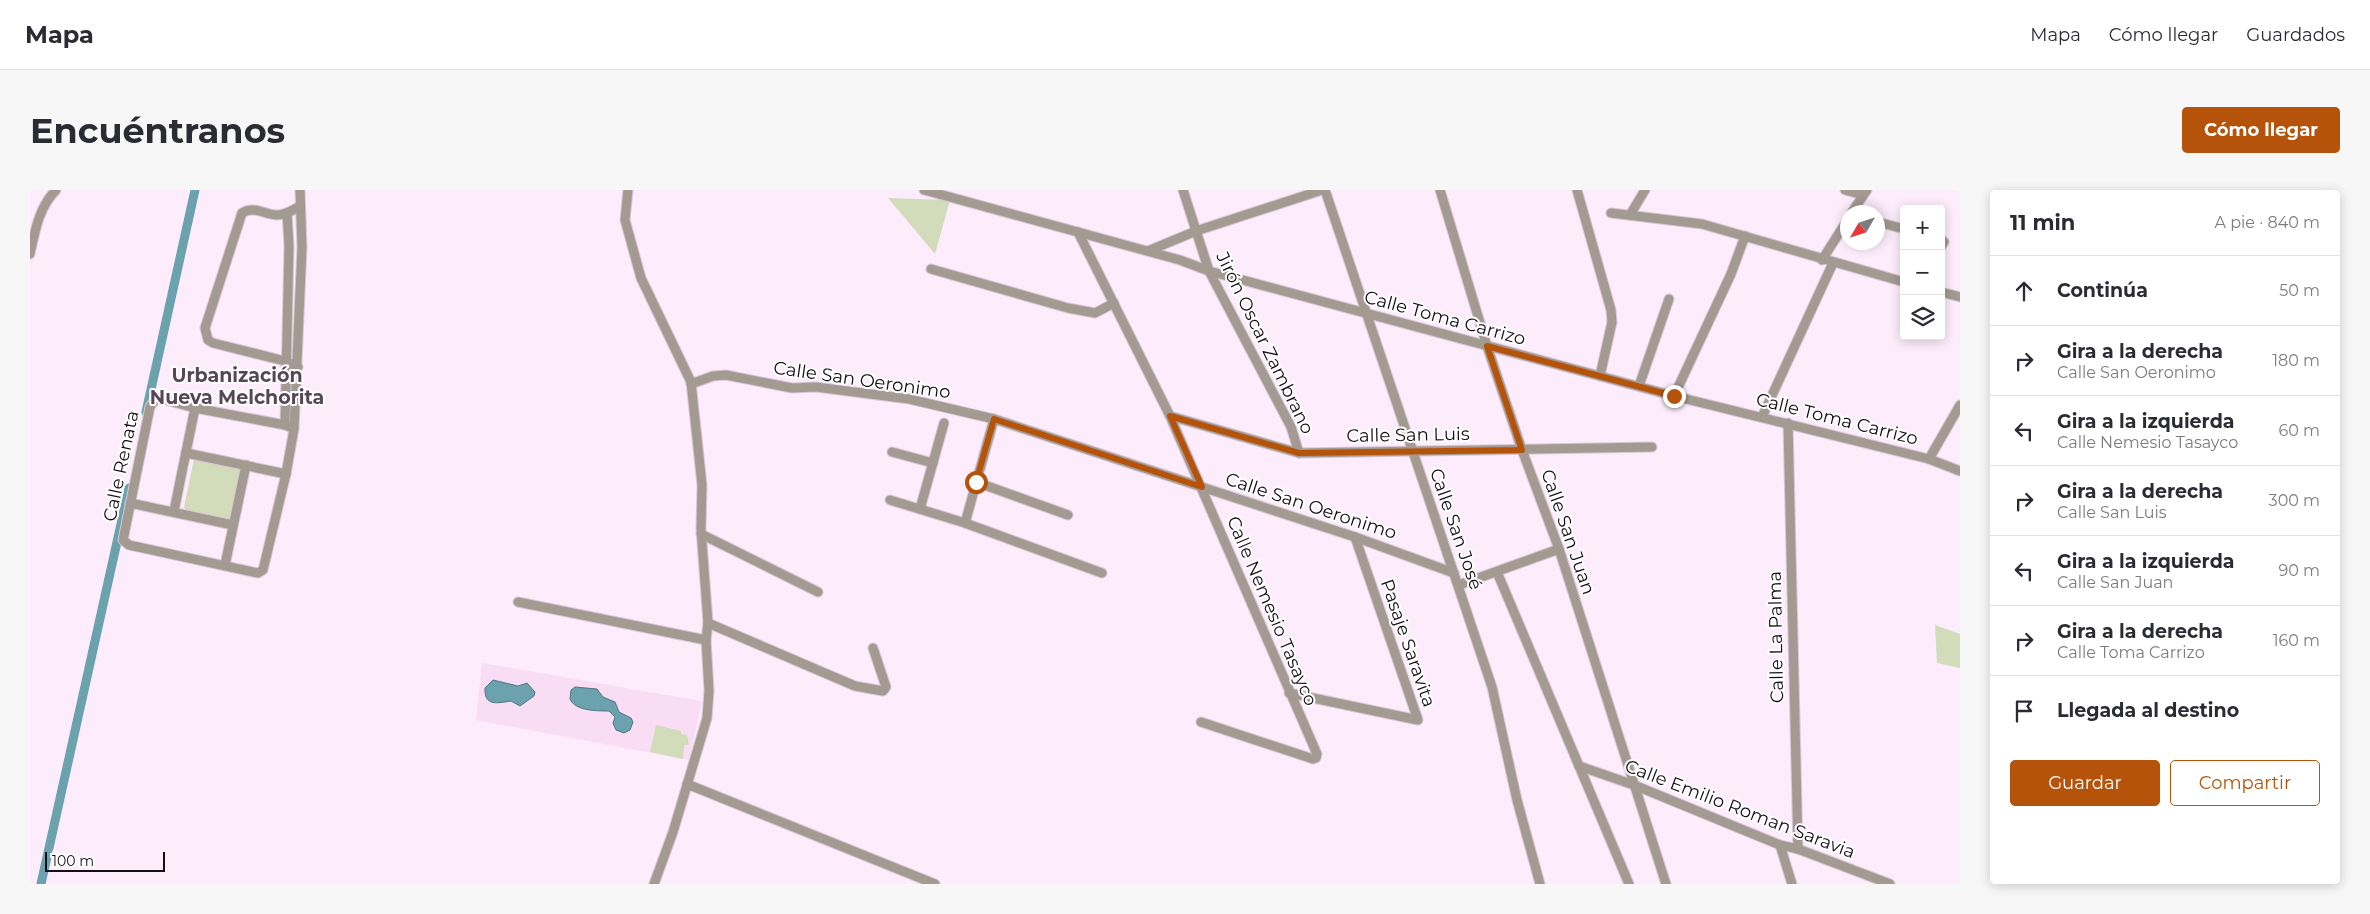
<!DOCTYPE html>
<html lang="es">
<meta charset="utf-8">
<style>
body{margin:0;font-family:Montserrat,sans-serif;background:#f7f7f7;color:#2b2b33}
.controls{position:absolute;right:15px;top:15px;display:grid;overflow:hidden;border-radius:5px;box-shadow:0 2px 12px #0003}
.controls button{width:45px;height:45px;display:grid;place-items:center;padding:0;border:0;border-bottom:1px solid #e1e1e2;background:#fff;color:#2b2b33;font:25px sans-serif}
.compass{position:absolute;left:1810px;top:15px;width:45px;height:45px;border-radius:50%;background:#fff;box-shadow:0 2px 12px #0003;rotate:231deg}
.scale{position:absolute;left:15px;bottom:12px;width:120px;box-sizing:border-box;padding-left:5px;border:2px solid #150e14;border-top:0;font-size:14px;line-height:18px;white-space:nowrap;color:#150e14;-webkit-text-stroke:4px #fff;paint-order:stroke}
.stop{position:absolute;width:15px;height:15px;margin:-11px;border:4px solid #b45309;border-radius:50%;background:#fff}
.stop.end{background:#b45309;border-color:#fff;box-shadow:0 1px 5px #0008}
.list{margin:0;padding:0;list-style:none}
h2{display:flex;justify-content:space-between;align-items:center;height:65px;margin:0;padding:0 20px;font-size:21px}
h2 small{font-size:16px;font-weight:400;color:#7c7c81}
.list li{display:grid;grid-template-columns:32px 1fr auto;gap:15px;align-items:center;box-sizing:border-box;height:70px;padding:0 20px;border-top:1px solid #e1e1e2}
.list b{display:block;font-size:19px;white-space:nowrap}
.list p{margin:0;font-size:16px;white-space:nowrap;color:#7c7c81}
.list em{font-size:16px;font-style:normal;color:#7c7c81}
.actions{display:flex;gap:10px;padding:15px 20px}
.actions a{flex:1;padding:11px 0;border:1px solid #b45309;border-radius:5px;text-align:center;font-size:18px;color:#b45309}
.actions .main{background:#b45309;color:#fff}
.icon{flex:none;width:28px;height:28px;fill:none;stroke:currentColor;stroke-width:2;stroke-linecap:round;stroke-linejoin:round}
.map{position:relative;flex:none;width:1930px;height:694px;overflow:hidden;border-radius:5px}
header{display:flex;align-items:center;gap:30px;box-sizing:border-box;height:70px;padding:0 25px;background:#fff;border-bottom:1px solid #e1e1e2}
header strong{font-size:24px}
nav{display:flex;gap:28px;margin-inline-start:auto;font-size:18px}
.intro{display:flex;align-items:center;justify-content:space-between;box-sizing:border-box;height:120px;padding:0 30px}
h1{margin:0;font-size:35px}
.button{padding:12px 22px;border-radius:5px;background:#b45309;color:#fff;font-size:18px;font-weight:700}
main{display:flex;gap:30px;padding:0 30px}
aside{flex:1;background:#fff;border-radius:5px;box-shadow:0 2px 12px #0003}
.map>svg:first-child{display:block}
.built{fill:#f9ddf5}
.green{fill:#d2dcba}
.water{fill:#6ba2ae;stroke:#517680}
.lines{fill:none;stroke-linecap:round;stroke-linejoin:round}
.canal{stroke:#6ba2ae;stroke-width:9}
.minor-casing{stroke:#d8c8d6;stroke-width:11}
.minor{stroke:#a39b92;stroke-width:9}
.route{stroke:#b45309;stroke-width:6}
.labels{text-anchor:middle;stroke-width:4;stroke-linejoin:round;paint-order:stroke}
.street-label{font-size:18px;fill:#150e14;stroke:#fff}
.neighbourhood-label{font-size:19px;font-weight:bold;fill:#584656;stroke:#fff}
</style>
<header>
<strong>Mapa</strong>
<nav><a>Mapa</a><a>Cómo llegar</a><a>Guardados</a></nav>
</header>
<div class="intro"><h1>Encuéntranos</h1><a class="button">Cómo llegar</a></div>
<main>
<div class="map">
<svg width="1930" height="694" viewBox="0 0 1930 694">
<rect width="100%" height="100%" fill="#fdecfb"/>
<!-- built -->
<polygon class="built" points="452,473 672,511 659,570 446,530"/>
<!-- green -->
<g class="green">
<polygon points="858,8 920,10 905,64"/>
<polygon points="164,269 217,277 206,331 157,321 154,317"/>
<polygon points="1905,435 1930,444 1930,478 1907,473"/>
<polygon points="626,535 651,541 651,544 657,545 659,555 654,555 653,569 620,562"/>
</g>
<!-- water -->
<g class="water">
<path d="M463,490L488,496L497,493L505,502L504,506L490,516L481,511C468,513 454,517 455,498Z"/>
<path d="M545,497L567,499L573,507L585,512L589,522L601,528L603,532L600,540L594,543L586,540L583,533L585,527L579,521C567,521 545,521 540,509L541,500Z"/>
</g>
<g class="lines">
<!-- canal -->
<g class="canal">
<polyline points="116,222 165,0"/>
<polyline points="11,694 99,298"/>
</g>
<defs>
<g id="minor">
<polyline points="598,0 595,30 611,88 661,192 672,295 671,339 678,433 676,450 679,501 677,528 643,642 624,694"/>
<polyline points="894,0 1150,70 1179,81 1644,206 1899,269 1930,281"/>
<polyline points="1153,0 1179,81 1261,237 1269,263"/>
<polyline points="1295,0 1462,497 1487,610 1510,694"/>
<polyline points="1410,0 1457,156 1492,260 1529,359 1636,694"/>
<polyline points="1547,0 1581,120 1582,132 1570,186"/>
<polyline points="1815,0 1833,5"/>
<polyline points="1822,22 1837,0"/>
<polyline points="1581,23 1672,34 1874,92"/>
<polyline points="1600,25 1615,0"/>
<polyline points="1848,32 1874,39"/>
<polyline points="1048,42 1140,226 1287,564 1286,568 1283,569 1171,532"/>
<polyline points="1911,49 1914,52 1911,57"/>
<polyline points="1118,61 1166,41 1292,0"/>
<path d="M0,64C5,41 9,17 26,0"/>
<polyline points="1792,70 1818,29"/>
<polyline points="901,79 1038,118 1065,123 1084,113"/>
<polyline points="1911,102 1930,107"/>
<path d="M268,177L255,171L183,153L178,150L175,138L212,23C223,15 236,25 247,25C256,25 263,20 270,16"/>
<polyline points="661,194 683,186 696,185 762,198 786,197 879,209 964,229 1325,347 1424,383"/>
<polyline points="1609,196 1639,109"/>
<polyline points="1644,206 1701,84 1715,46"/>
<polyline points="1140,226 1269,263 1622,257"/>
<polyline points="1732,227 1803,73"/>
<polyline points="1758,233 1768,659"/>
<polyline points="255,235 259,56 257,23"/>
<polyline points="264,239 255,235 165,218 132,209 125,210 120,217 93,350 99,355 228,383 233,380 256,284 264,239 272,57 270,0"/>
<polyline points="862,262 903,273"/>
<polyline points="156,263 256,284"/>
<polyline points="1899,269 1930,215"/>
<polyline points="946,292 1038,325"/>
<polyline points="860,310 935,333 1072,383"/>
<polyline points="100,313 203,335"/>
<polyline points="890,319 914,233"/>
<polyline points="144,321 165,218"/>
<polyline points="935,333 964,229"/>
<polyline points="671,344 788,402"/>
<polyline points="195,375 216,275"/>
<polyline points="1467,382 1599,694"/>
<polyline points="1429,395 1529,359"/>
<polyline points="488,412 676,450"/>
<polyline points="678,433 825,496 853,501 856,497 843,458"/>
<polyline points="1259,503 1388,530 1325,347"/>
<polyline points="1549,576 1604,595 1750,655 1768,659 1860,694"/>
<polyline points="657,594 905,694"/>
<polyline points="1750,655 1762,694"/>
</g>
</defs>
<!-- minor casing -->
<use href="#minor" class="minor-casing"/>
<!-- minor -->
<use href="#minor" class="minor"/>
</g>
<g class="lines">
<!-- route -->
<polyline class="route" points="946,292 964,229 1172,297 1140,226 1269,263 1492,260 1457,156 1644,206"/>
</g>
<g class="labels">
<!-- street labels -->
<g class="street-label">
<text transform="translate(1415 128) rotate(15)" y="6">Calle Toma Carrizo</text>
<text transform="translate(1235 153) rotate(64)" y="6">Jirón Oscar Zambrano</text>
<text transform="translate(832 190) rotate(8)" y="6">Calle San Oeronimo</text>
<text transform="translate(1807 229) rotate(14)" y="6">Calle Toma Carrizo</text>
<text transform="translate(1378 245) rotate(-1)" y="6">Calle San Luis</text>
<text transform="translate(91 276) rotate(-78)" y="6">Calle Renata</text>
<text transform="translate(1281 316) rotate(18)" y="6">Calle San Oeronimo</text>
<text transform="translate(1426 339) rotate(71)" y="6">Calle San José</text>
<text transform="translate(1538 342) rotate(71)" y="6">Calle San Juan</text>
<text transform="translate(1242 421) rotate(67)" y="6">Calle Nemesio Tasayco</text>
<text transform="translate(1746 447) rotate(-91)" y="6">Calle La Palma</text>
<text transform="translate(1378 453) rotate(71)" y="6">Pasaje Saravita</text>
<text transform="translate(1710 619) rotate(21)" y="6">Calle Emilio Roman Saravia</text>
</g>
<!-- neighbourhood labels -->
<g class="neighbourhood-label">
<text x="207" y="192">Urbanización<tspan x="207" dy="22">Nueva Melchorita</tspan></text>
</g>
</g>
</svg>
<div class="controls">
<button>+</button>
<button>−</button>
<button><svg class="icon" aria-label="layers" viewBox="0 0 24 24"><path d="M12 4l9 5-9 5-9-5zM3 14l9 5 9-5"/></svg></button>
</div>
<svg class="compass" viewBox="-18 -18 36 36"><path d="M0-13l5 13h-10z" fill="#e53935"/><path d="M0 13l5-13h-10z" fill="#7c7c81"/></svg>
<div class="scale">100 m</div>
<div class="stop" style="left:946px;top:292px"></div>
<div class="stop end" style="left:1644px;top:206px"></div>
</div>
<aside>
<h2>11 min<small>A pie · 840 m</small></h2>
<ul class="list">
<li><svg class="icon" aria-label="ahead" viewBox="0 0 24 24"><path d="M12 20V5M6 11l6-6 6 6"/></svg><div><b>Continúa</b></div><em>50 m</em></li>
<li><svg class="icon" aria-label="right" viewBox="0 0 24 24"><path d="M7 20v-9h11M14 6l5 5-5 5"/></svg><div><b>Gira a la derecha</b><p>Calle San Oeronimo</p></div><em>180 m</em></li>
<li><svg class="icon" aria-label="left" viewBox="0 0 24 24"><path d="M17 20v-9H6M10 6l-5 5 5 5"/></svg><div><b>Gira a la izquierda</b><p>Calle Nemesio Tasayco</p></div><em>60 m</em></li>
<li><svg class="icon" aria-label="right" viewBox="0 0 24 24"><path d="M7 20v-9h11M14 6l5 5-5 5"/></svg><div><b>Gira a la derecha</b><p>Calle San Luis</p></div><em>300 m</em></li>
<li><svg class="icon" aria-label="left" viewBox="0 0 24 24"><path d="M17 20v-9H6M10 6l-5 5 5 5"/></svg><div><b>Gira a la izquierda</b><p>Calle San Juan</p></div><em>90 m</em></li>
<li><svg class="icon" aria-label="right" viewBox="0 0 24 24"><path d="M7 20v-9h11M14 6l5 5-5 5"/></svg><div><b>Gira a la derecha</b><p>Calle Toma Carrizo</p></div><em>160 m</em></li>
<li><svg class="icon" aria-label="arrive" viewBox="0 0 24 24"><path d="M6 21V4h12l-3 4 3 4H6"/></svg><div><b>Llegada al destino</b></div></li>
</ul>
<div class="actions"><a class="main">Guardar</a><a>Compartir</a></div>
</aside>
</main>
